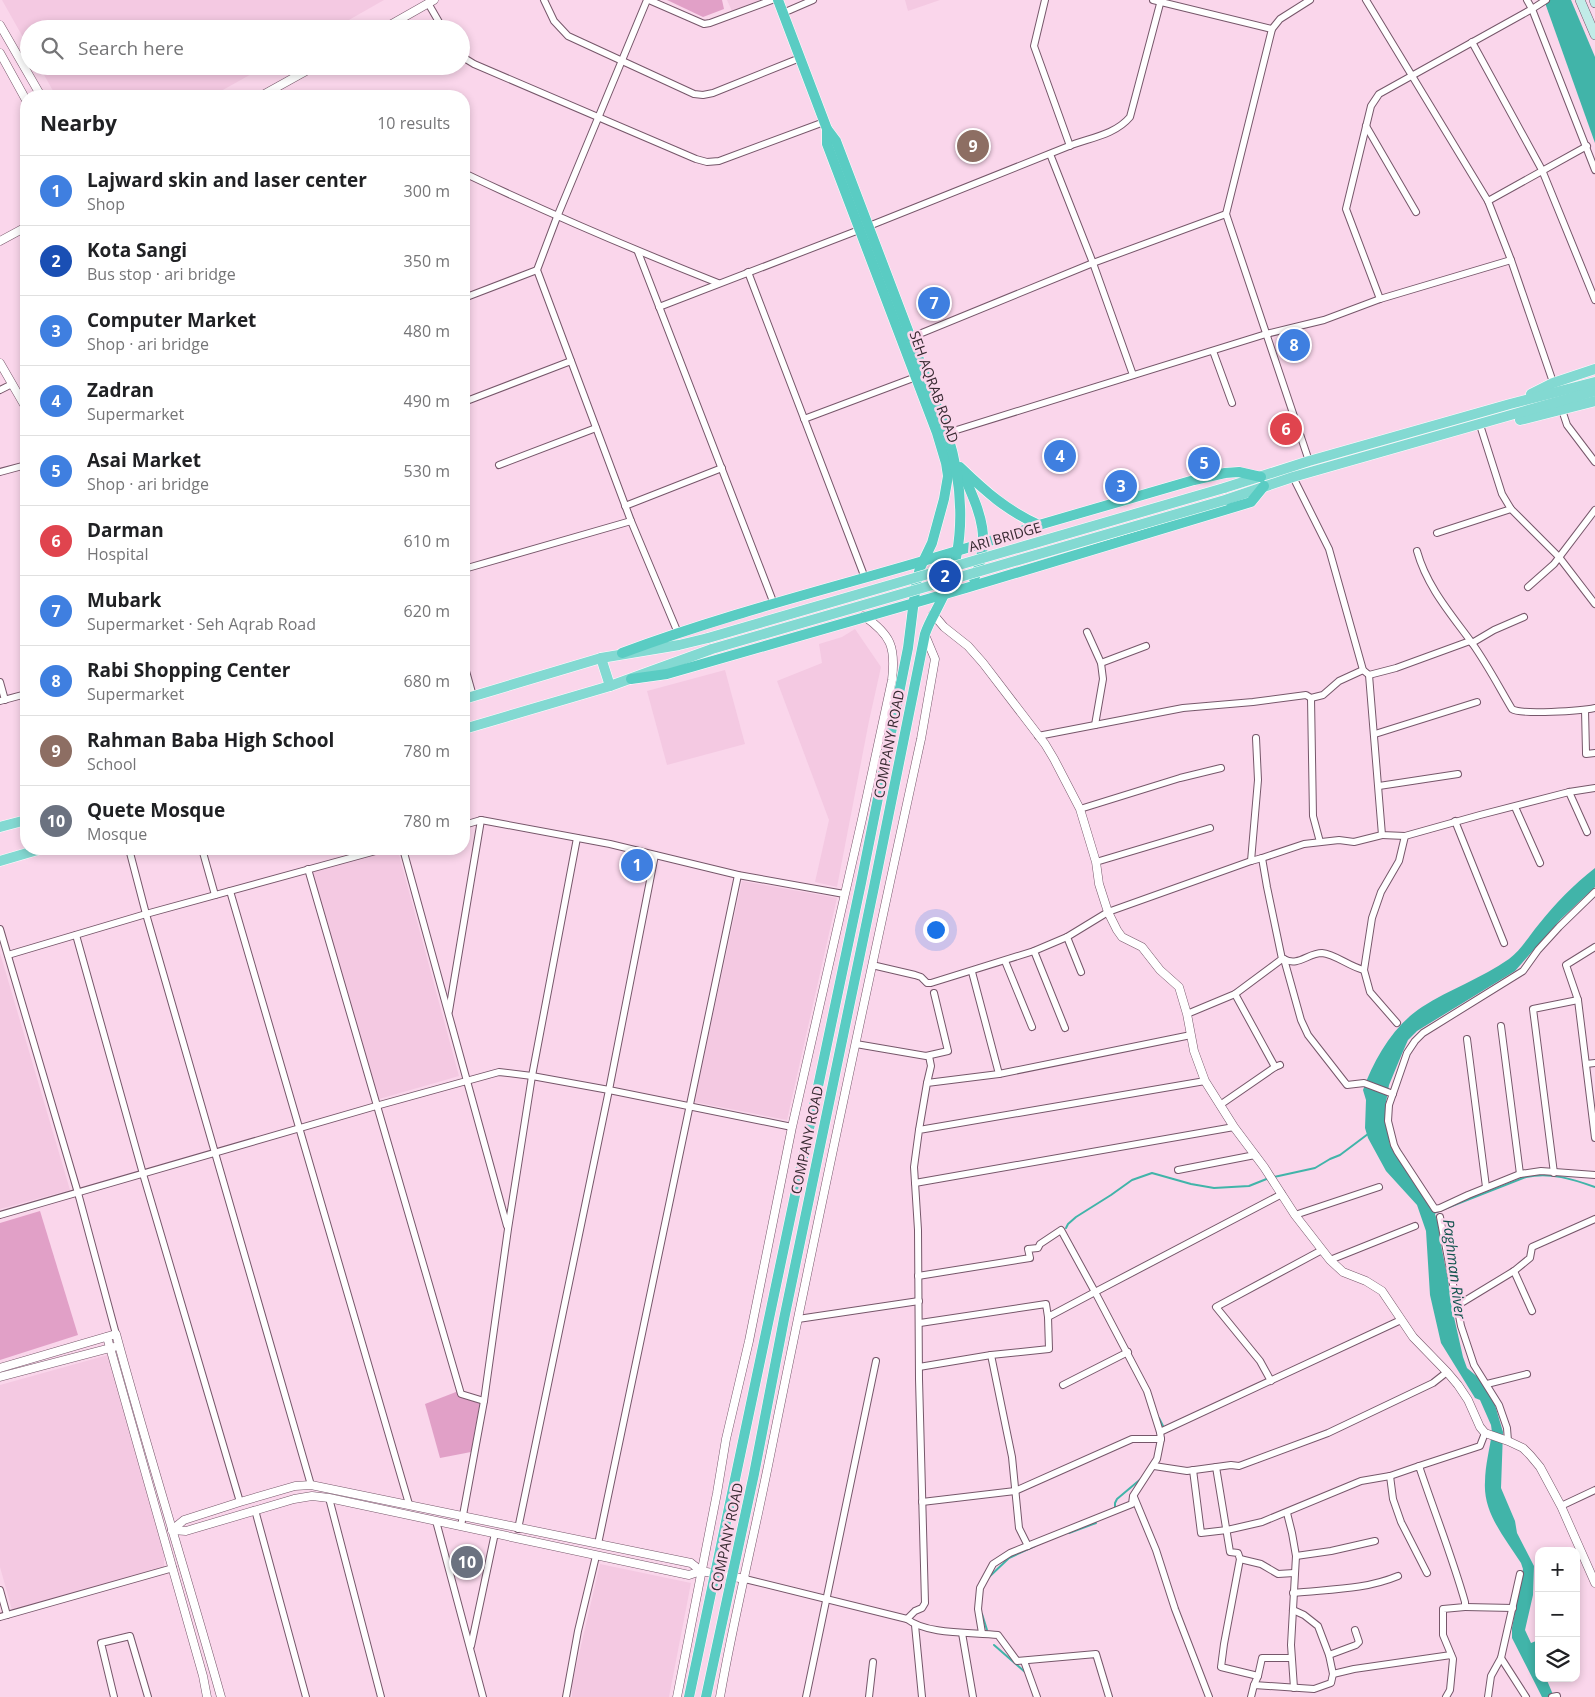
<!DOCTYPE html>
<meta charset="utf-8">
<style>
body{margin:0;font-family:"Open Sans",sans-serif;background:#f6f6f6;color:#202124}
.controls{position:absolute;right:15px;bottom:15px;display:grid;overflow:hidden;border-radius:10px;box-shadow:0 2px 8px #0003}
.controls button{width:45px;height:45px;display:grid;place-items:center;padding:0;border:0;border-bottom:1px solid #e0e0e0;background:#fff;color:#202124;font:25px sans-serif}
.you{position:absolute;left:935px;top:929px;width:18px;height:18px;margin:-12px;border:4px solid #fff;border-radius:50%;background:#1a73e8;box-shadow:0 0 0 8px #1a73e833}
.badge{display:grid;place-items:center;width:32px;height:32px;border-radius:50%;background:#1a655f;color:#fff;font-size:16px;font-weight:700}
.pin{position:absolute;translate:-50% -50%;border:2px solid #fff;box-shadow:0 1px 5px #0006}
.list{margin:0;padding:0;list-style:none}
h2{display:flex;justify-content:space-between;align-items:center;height:65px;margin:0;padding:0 20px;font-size:21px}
h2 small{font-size:16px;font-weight:400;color:#757577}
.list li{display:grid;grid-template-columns:32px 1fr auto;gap:15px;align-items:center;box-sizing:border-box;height:70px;padding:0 20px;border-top:1px solid #e0e0e0}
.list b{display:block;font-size:19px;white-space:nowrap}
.list p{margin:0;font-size:16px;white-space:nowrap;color:#757577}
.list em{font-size:16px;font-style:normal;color:#757577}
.icon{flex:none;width:28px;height:28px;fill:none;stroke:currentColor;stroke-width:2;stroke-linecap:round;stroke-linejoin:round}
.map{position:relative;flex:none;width:1595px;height:1697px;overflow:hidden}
.search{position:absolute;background:#fff;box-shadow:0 2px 8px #0003;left:20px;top:20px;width:450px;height:55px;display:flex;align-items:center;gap:12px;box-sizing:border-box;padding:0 18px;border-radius:28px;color:#757577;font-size:19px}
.panel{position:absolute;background:#fff;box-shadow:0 2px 8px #0003;left:20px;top:90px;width:450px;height:765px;border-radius:20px}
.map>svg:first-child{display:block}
.built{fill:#f4c9e2}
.green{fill:#e1a0c7}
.water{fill:#41b4a9}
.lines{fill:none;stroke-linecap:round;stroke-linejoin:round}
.stream{stroke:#41b4a9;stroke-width:2}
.minor-casing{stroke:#76576a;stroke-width:8}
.tertiary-casing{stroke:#76576a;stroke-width:9}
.secondary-casing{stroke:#76576a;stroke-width:10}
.primary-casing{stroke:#fff;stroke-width:11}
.trunk-casing{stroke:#fff;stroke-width:11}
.minor{stroke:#fff;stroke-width:6}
.tertiary{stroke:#fff;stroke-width:8}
.secondary{stroke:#c1ece8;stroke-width:9}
.primary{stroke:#83d9d2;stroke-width:10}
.trunk{stroke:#5accc3;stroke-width:10}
.primary-bridge-casing{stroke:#fff;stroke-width:11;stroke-linecap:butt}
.primary-bridge{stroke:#83d9d2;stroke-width:10}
.labels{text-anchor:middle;stroke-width:5;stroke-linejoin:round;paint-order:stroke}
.street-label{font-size:14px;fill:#382a32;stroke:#fad6eb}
.water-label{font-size:15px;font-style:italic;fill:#0f514c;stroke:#fad6eb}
</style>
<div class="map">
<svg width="1595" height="1697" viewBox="0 0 1595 1697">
<rect width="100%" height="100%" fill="#fad6eb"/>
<!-- built -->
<g class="built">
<polygon points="2,0 384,0 333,29 29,29 29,48"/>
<polygon points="727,0 760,0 732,11"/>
<polygon points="905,0 940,0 908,11"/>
<polygon points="39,66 266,66 212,96 56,96"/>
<polygon points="1288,411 1299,441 1284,446 1273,417"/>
<polygon points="1210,453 1216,467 1198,474 1193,459"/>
<polygon points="1129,478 1132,489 1114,494 1111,483"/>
<polygon points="855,629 881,667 869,721 837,887 815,882 829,820 777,681 822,663 819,644 842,637"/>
<polygon points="725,670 745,744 667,765 647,691"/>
<polygon points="391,849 393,852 398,851 459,1076 379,1099 350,1001 348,1002 311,872"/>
<polygon points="742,881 837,898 787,1120 694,1102"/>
<polygon points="0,953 70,1190 0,1209"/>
<polygon points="115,1353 164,1524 164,1568 12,1610 0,1567 0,1385"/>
<polygon points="600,1564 691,1583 669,1697 572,1697 572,1684"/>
</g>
<!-- green -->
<g class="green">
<polygon points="667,0 722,0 724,9 703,17"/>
<polygon points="40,1211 78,1335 0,1360 0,1223"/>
<polygon points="456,1392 480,1402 471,1452 440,1458 425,1404"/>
</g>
<!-- water -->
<g class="water">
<polygon points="1544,0 1571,0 1595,57 1595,143"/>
<path d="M1595,868V887L1561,919L1515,971L1417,1031L1408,1040L1401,1056L1389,1085L1385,1108L1390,1145L1433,1208L1438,1223L1441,1245L1448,1279L1451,1304L1463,1357L1467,1368L1480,1379L1495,1405L1503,1432L1501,1488L1515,1521L1517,1533L1534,1566L1533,1595L1525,1630L1531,1643L1536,1641L1539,1644V1678H1546L1554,1697H1542L1512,1638V1628L1523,1569L1521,1563C1505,1538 1483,1513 1485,1482C1485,1465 1490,1448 1492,1432L1491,1425L1480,1400L1475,1398L1441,1343L1430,1295L1426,1231L1417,1205L1386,1171L1368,1138L1365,1128L1366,1100L1363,1090C1374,1059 1394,1025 1422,1007C1450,989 1482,978 1509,959C1521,950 1529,936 1539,924C1556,903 1573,885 1595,868Z"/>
</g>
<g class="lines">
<!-- stream -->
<g class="stream">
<polyline points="1274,1177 1315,1168 1330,1159 1340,1155 1368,1134"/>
<path d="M1434,1213L1526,1177C1551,1172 1572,1179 1595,1187"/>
<polyline points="1066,1228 1068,1224 1076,1217 1111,1195 1132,1180 1152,1173 1191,1184 1214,1188 1249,1186 1269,1178"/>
<polyline points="1159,1418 1163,1426"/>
<polyline points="1115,1509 1115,1503 1117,1499 1142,1478"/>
<polyline points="1069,1533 1096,1523"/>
<polyline points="988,1578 1009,1558 1035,1546"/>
<polyline points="982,1614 987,1630"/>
<polyline points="994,1645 1025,1672"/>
</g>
<defs>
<g id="minor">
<polyline points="544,0 554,21 568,36 694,94 703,95 713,93 800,58"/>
<polyline points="647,0 557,217 537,270 631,521 678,633"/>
<polyline points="649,0 704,24 710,23 772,0"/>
<polyline points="1045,0 1034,46 1070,146"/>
<polyline points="1153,0 1272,29"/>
<polyline points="1366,0 1488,201 1511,260 1554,385"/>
<polyline points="1527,0 1532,9 1595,170"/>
<polyline points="428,3 443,29"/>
<polyline points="783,13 813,0"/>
<polyline points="1472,42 1542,170 1595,300"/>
<polyline points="461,56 474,64 696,159 707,162 719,161 824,122"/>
<polyline points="1366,126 1416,212"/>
<polyline points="1050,154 1093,263 1133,375"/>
<path d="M464,173C548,213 632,249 718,283"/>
<polyline points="1488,201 1587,146"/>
<path d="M869,226C935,200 1002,173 1069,146C1089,138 1115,135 1130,117L1161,0"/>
<polyline points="638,252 774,604"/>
<polyline points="748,272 865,578"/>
<polyline points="464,298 537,270"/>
<polyline points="1380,299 1346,209 1371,106 1379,94 1532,9 1546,0"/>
<polyline points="659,307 859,230"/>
<polyline points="912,337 1093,263 1226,214"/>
<polyline points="1213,351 1232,403"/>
<polyline points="0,390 12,384"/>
<polyline points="464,402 571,361"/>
<polyline points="1562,410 1567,425 1595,462"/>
<polyline points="804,419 916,377"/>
<polyline points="1480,425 1502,494 1511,509 1559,557 1595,604"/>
<polyline points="947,433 1266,334 1324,320 1380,299 1511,260"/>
<polyline points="1309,461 1226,214 1272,29 1280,19 1310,0"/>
<polyline points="499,465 596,428"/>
<polyline points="0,472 26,465"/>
<polyline points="1293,477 1329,549 1363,670 1369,675 1382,835 1405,836 1480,815 1569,792 1595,788"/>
<polyline points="625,506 722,468"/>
<polyline points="1437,533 1511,509"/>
<path d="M1417,551C1427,587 1451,614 1472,643C1487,664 1499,687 1512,709C1520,715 1582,711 1595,708"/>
<polyline points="464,569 631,521"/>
<polyline points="1528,587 1554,564 1595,510"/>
<polyline points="1087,632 1101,663 1103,679 1095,725"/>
<polyline points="1472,643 1494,630 1524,617"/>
<polyline points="1101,663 1146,646"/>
<polyline points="464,664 473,696"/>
<polyline points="1369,675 1396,668 1470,641"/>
<polyline points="0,682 5,700"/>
<polyline points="1311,698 1313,816 1320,842"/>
<polyline points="0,701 26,694"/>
<polyline points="1585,710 1586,752 1586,754 1595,753"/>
<polyline points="1375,734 1477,702"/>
<polyline points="1038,736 1183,708 1253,702 1306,695 1311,698 1323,695 1339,681 1363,670"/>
<polyline points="1379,786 1458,774"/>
<polyline points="1569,792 1587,832"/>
<polyline points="1515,807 1540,863"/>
<polyline points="1080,809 1180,778 1221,768"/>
<polyline points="1455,821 1504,943"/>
<polyline points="464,825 481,820 610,844 738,875 844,894"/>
<polyline points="129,849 146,914 311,1485"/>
<polyline points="202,849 215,895"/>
<polyline points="403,849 507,1226"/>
<polyline points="1251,861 1258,780 1256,738"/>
<polyline points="1096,862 1210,828"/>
<polyline points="308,869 461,1394 484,1401"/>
<polyline points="230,891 409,1504"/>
<polyline points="1595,892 1559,927 1538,950 1523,971 1423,1033 1415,1041 1407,1053 1389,1105 1388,1121 1394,1145 1397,1151 1435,1209 1440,1208 1468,1195 1520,1174 1541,1171 1595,1175"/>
<polyline points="0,929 78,1193 116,1334"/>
<polyline points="76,935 143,1174 240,1502"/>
<polyline points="1067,937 1081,972"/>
<polyline points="1595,947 1566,965 1578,1000 1595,1138"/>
<polyline points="1034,951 1065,1028"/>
<polyline points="8,955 146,914 383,849"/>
<polyline points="1282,959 1284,959 1301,1020 1308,1035 1347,1085 1364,1083 1393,1094"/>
<path d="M1284,959C1298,967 1308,953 1322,953C1335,954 1350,967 1364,970"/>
<polyline points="1005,961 1032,1027"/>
<polyline points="872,965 915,975 921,977 927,983 931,983 1034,951 1067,937 1108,912 1251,861 1262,858 1304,844 1339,840 1354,842 1382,835"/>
<polyline points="972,972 999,1074"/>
<polyline points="1235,994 1275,1067"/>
<polyline points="449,1011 481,820"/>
<polyline points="1187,1014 1235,994 1282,959 1267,887 1262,858"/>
<polyline points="1397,1023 1370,992 1364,970 1372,918 1381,892 1399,861 1405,836"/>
<polyline points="1501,1026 1520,1174"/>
<polyline points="1467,1039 1486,1187"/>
<polyline points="856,1044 926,1056 948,1051 934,993"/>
<polyline points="1586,1064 1595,1063"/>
<polyline points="927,1083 931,1066 929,1056"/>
<polyline points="1220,1105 1275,1067 1280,1065"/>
<polyline points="919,1130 927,1083 999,1074 1191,1035"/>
<polyline points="1178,1170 1255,1155"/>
<polyline points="1554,1173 1533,1009 1578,1000"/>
<polyline points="915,1183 1234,1127"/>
<polyline points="0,1215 376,1106 499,1072 532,1076 609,1090 792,1127"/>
<polyline points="1295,1215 1379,1187"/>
<polyline points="1440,1217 1461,1326 1474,1365 1499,1405 1507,1428 1508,1441"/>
<polyline points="1330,1260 1415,1226"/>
<polyline points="1514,1271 1532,1311"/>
<polyline points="918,1276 1030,1258 1028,1249 1038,1248 1040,1244 1061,1230 1095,1292 1048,1317 1046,1304 920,1323"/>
<polyline points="1458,1305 1514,1271 1530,1258 1532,1247 1595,1219"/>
<polyline points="798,1319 919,1301"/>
<polyline points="991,1355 1049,1349 1048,1317"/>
<polyline points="919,1367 991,1355 1012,1457 1019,1528 1028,1546"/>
<polyline points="1271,1381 1260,1361 1216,1307 1322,1250"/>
<polyline points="1487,1384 1527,1374"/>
<polyline points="1063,1385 1128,1352"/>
<polyline points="1160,1432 1401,1320"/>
<polyline points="1154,1466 1187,1471 1231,1465 1239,1466 1328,1433 1433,1383 1447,1372"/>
<polyline points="1419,1466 1480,1446 1485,1433"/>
<polyline points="1216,1467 1230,1552 1238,1553 1240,1559 1224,1644 1221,1667 1258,1676 1254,1685"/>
<path d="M1193,1470L1201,1533L1227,1530L1262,1522L1361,1481L1390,1476L1419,1466C1434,1511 1452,1556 1465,1602V1607L1443,1609V1635L1453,1659L1450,1690L1446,1697"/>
<polyline points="1390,1476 1393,1499 1401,1522 1427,1573"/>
<polyline points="1134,1497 1156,1550 1175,1609 1209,1697"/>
<polyline points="329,1498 381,1697"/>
<polyline points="922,1502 1015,1491 1132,1439 1161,1439"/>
<polyline points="1561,1506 1595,1490"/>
<polyline points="255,1510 306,1697"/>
<polyline points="1287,1513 1292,1533 1296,1556 1291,1645 1294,1688"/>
<polyline points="436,1521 483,1697"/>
<polyline points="461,1526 484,1401 508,1229 532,1076 577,838"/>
<polyline points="518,1529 609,1090 655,855"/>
<polyline points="598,1544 738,875"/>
<polyline points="1296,1556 1331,1551 1375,1541"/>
<polyline points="1240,1559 1261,1564 1278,1574 1294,1573"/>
<polyline points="1520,1574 1501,1658 1526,1697"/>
<path d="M745,1579L907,1619C927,1635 973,1632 998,1635L1017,1661L1096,1654L1109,1697"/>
<polyline points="0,1590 7,1615"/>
<path d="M1293,1593C1330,1589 1364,1590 1398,1576"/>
<polyline points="1465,1607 1513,1608"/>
<polyline points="0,1617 173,1568"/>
<polyline points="907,1619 915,1611 922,1608 925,1603 919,1379 918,1230 914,1167 919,1130 1205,1081"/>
<polyline points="915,1625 922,1697"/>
<polyline points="962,1633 973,1697"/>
<polyline points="982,1633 978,1609 980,1588 993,1564 1010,1553 1132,1504 1133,1496 1157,1459 1161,1439 1160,1432 1147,1391 1095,1292 1282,1194"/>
<polyline points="471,1646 495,1533"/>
<polyline points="1329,1655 1356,1645 1359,1642 1355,1630"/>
<polyline points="1024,1661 1037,1697"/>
<polyline points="1333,1674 1354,1669 1451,1655"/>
<polyline points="1258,1676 1262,1658 1290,1658"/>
<polyline points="114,1697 101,1643 130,1636 148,1697"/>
<polyline points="566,1697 578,1631 596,1556"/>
<polyline points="806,1697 876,1361"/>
<polyline points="869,1697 873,1662"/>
<polyline points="1251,1697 1254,1685 1314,1689 1331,1683 1333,1674 1329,1655 1318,1626 1304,1615 1293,1610"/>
<polyline points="1488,1697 1491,1676 1501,1658"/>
<polyline points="1552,1697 1557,1696"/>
</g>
<g id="tertiary">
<polyline points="0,25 41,96"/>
<polyline points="383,29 434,0"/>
<polyline points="0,53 26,100"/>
<polyline points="261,96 315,66"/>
<polyline points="0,241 26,227"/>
<polyline points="0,363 26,408"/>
<polyline points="933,614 944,627 968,646 983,663 1045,744 1054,759 1080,809 1096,862 1099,884 1108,912 1117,930 1122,937 1142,947 1160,970 1179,987 1187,1014 1194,1051 1205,1081 1234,1127 1264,1167 1295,1215 1330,1260 1343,1272 1366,1281 1382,1291 1413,1337 1447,1372 1458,1385 1468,1400 1480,1427 1485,1433 1508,1441 1523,1448 1530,1455 1540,1467 1561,1506 1595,1583"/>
<polyline points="107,1337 203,1676 207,1697"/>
<path d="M0,1368L116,1334C149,1456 187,1576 221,1697"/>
<polyline points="0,1377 114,1347"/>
<polyline points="172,1530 184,1520 240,1502 295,1486 311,1485 691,1563 701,1571 745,1579"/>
<polyline points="172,1530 186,1531 294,1499 312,1496 329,1498 689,1575 701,1571"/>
<path d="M677,1697L717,1493L726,1439L749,1341L792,1127L862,819L892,680C896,647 891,635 864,616"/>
<path d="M720,1697C734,1616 754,1537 770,1456C818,1217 869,978 921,739L935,659L925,635"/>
</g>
<g id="secondary">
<polyline points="1580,0 1595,35"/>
<polyline points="1594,0 1595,3"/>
</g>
<g id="primary">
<polyline points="1531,394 1553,383 1595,369"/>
<polyline points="1520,420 1595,401"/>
<polyline points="1224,488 1309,461 1510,404 1595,382"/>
<polyline points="1225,500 1293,477 1595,391"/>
<polyline points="601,658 610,686"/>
<polyline points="464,699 601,658 679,645 708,638"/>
<polyline points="464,729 610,686 712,649"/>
<polyline points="0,827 26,820"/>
<polyline points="0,861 41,849"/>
</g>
<g id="trunk">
<path d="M960,467C985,491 1007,511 1039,525L1194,480L1225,473L1239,472L1261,477"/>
<path d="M962,471C979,511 993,536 974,579"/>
<path d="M622,653C758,602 902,572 1039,525"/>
<polyline points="631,679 667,674 966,588 1251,502 1264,486"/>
<polyline points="689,1697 861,883 908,648 916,584 920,568 932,543 944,499 948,476 946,463 937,433 827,144 827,129"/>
<path d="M706,1697L754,1474L784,1319L874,887L925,634C930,619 939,607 945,592C967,543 963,483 947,433L836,141L827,129L778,0"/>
</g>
</defs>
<!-- minor casing -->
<use href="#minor" class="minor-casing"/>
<!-- tertiary casing -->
<use href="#tertiary" class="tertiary-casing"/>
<!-- secondary casing -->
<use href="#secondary" class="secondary-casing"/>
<!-- primary casing -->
<use href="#primary" class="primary-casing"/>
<!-- trunk casing -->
<use href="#trunk" class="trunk-casing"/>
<!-- minor -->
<use href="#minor" class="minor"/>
<!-- tertiary -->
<use href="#tertiary" class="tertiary"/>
<!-- secondary -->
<use href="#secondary" class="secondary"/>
<!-- primary -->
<use href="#primary" class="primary"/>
<!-- trunk -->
<use href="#trunk" class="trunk"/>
<defs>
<g id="primary-bridge">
<polyline points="708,638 1224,488"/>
<polyline points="712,649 1225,500"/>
</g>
</defs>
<!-- primary-bridge casing -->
<use href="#primary-bridge" class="primary-bridge-casing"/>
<!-- primary-bridge -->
<use href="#primary-bridge" class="primary-bridge"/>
</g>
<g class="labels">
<!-- street labels -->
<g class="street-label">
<text transform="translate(934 387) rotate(70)" y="5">SEH AQRAB ROAD</text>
<text transform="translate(1005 537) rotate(-16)" y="5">ARI BRIDGE</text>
<text transform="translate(889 744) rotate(-79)" y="5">COMPANY ROAD</text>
<text transform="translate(807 1140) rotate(-78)" y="5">COMPANY ROAD</text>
<text transform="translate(727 1537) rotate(-78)" y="5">COMPANY ROAD</text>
</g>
<!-- water labels -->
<g class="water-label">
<text transform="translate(1454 1269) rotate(83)" y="5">Paghman River</text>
</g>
</g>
</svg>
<div class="controls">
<button>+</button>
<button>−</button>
<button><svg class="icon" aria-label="layers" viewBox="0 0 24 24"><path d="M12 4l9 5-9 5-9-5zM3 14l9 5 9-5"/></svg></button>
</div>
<div class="you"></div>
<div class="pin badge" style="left:637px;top:865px;background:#3f7fe0">1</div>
<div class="pin badge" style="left:945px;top:576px;background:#1a4fb4">2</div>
<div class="pin badge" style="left:1121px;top:486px;background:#3f7fe0">3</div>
<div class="pin badge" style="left:1060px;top:456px;background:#3f7fe0">4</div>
<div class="pin badge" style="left:1204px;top:463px;background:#3f7fe0">5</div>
<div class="pin badge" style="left:1286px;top:429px;background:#e0444e">6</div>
<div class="pin badge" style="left:934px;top:303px;background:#3f7fe0">7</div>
<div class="pin badge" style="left:1294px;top:345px;background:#3f7fe0">8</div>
<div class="pin badge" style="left:973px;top:146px;background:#8d6e63">9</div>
<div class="pin badge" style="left:467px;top:1562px;background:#6b7280">10</div>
<div class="search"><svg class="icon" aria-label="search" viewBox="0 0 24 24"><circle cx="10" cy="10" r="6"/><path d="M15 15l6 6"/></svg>Search here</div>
<section class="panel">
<h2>Nearby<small>10 results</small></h2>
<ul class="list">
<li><span class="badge" style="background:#3f7fe0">1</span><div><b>Lajward skin and laser center</b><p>Shop</p></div><em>300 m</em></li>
<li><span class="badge" style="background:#1a4fb4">2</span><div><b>Kota Sangi</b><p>Bus stop · ari bridge</p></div><em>350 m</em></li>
<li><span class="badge" style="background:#3f7fe0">3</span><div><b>Computer Market</b><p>Shop · ari bridge</p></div><em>480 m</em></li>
<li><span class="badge" style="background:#3f7fe0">4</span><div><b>Zadran</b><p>Supermarket</p></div><em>490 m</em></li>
<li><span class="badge" style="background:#3f7fe0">5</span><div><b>Asai Market</b><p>Shop · ari bridge</p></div><em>530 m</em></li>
<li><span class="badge" style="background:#e0444e">6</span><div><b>Darman</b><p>Hospital</p></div><em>610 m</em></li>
<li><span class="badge" style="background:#3f7fe0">7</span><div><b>Mubark</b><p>Supermarket · Seh Aqrab Road</p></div><em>620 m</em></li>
<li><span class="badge" style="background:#3f7fe0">8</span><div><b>Rabi Shopping Center</b><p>Supermarket</p></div><em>680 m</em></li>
<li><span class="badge" style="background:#8d6e63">9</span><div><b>Rahman Baba High School</b><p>School</p></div><em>780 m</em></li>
<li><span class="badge" style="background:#6b7280">10</span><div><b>Quete Mosque</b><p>Mosque</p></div><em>780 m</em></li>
</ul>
</section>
</div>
